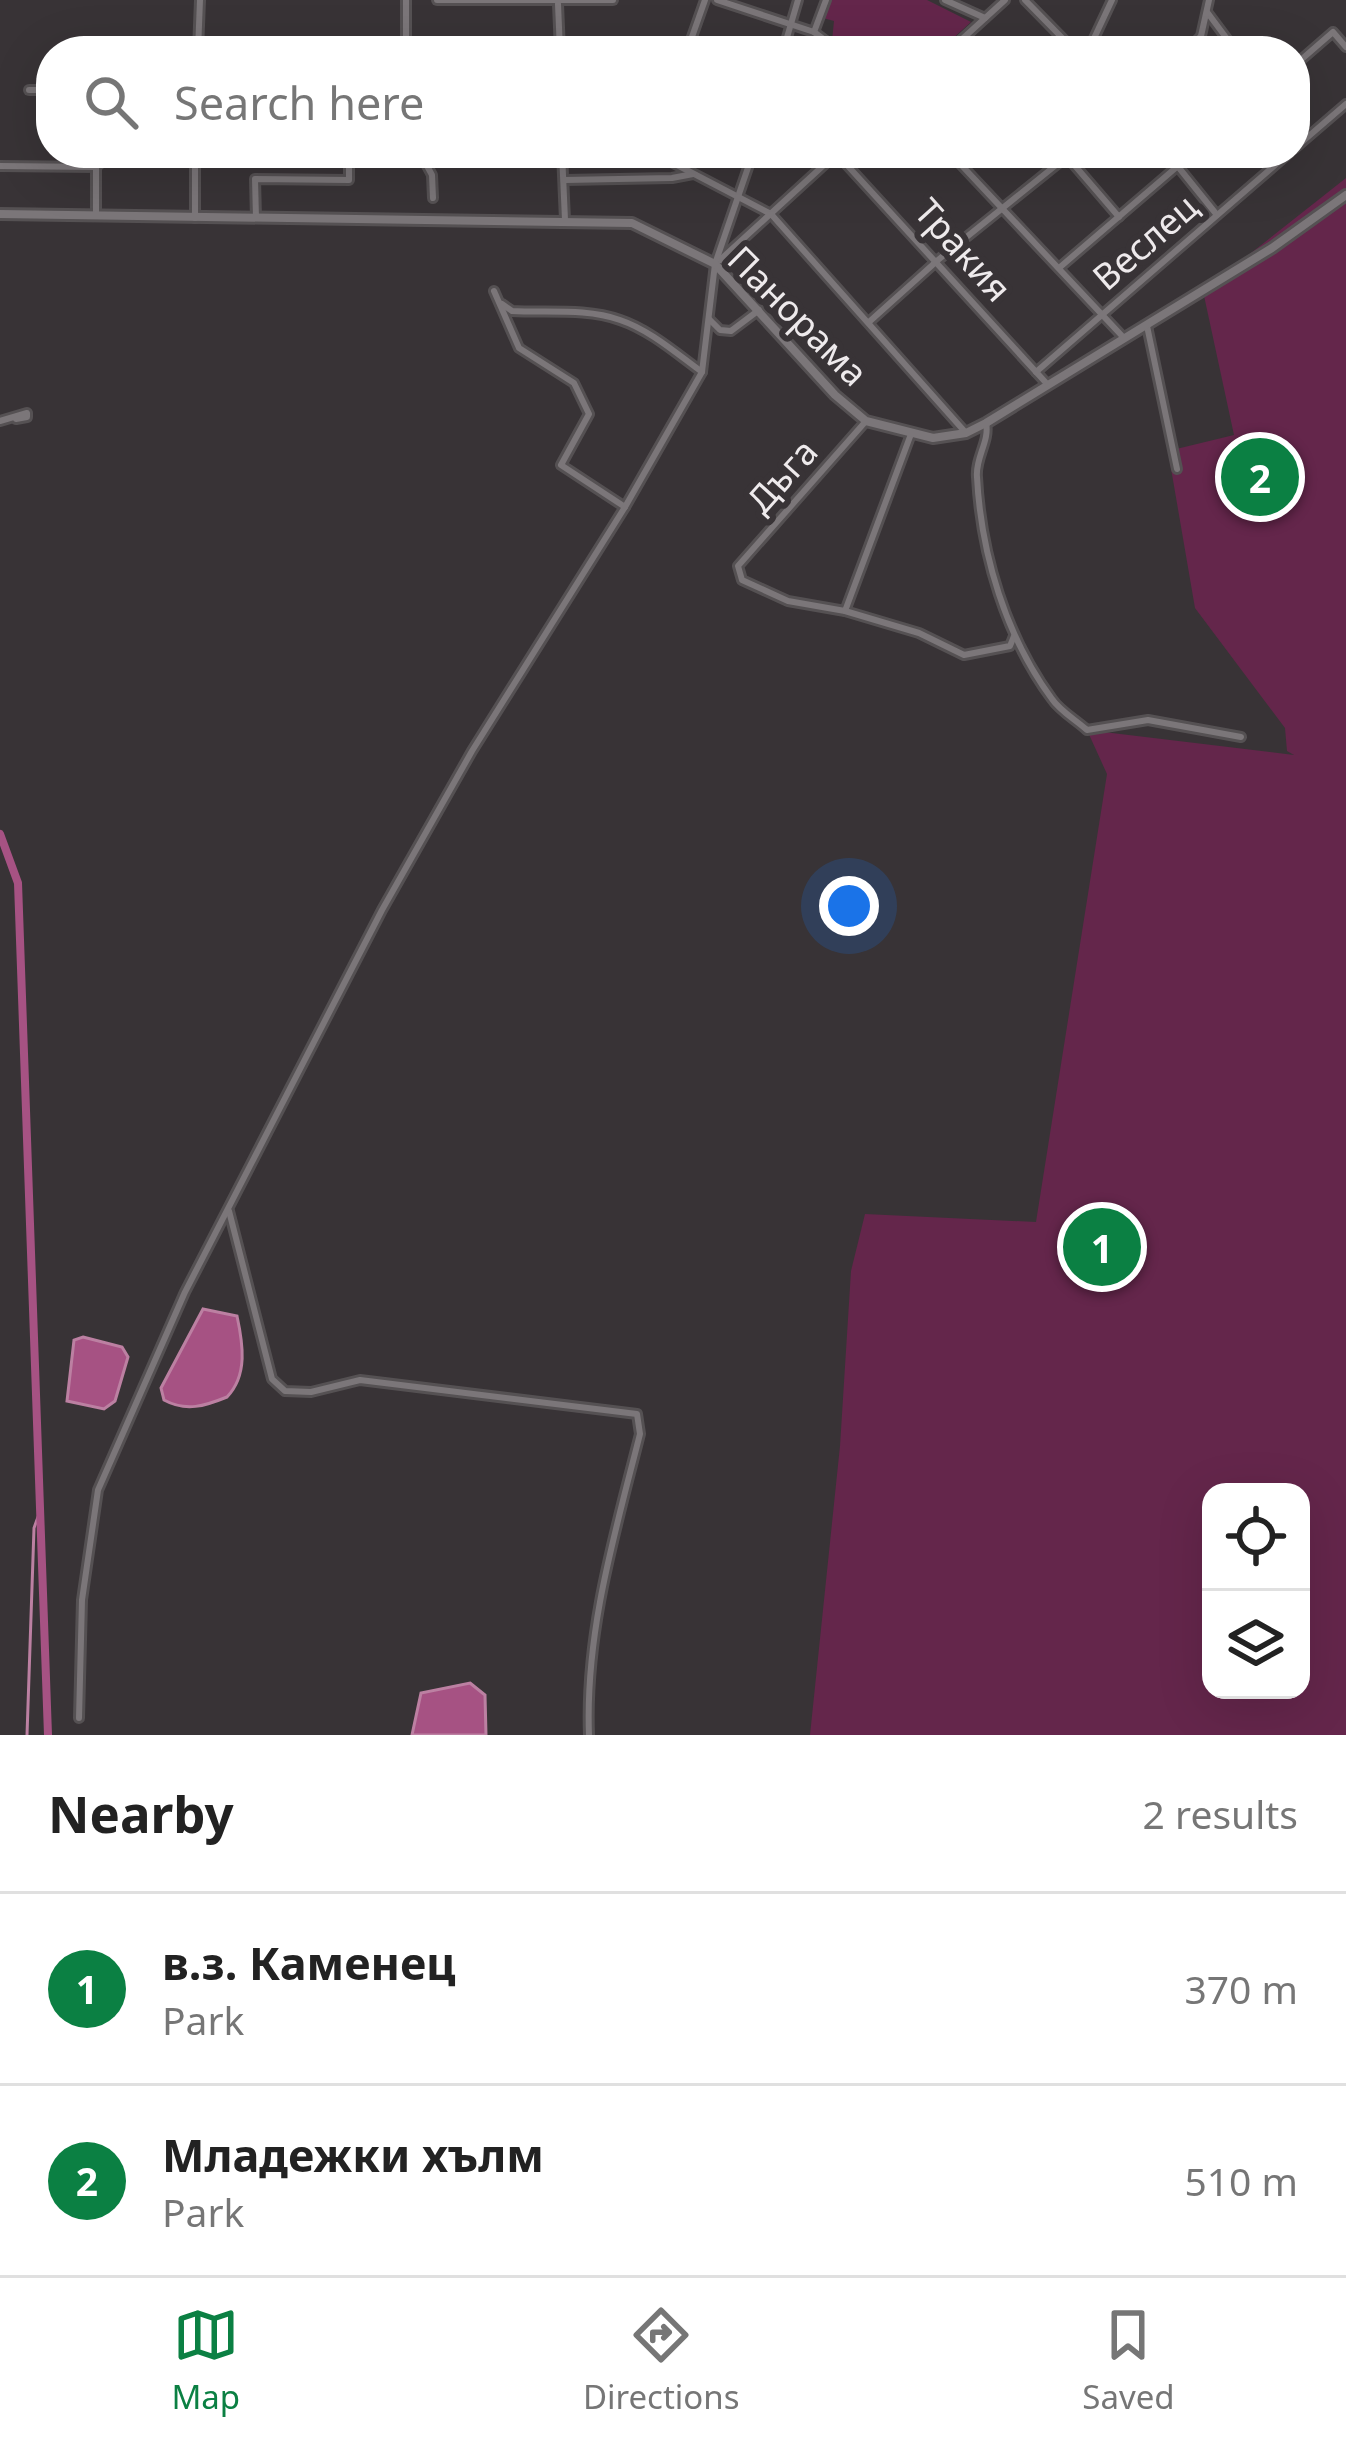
<!DOCTYPE html>
<meta charset="utf-8">
<style>
body{margin:0;font-family:"Noto Sans",sans-serif;background:#f6f6f6;color:#222}
.controls{position:absolute;right:36px;bottom:36px;display:grid;overflow:hidden;border-radius:24px;box-shadow:0 12px 48px #0002}
.controls button{width:108px;height:108px;display:grid;place-items:center;padding:0;border:0;border-bottom:3px solid #e0e0e0;background:#fff;color:#222;font:60px sans-serif}
.you{position:absolute;left:849px;top:906px;width:42px;height:42px;margin:-30px;border:9px solid #fff;border-radius:50%;background:#1a73e8;box-shadow:0 0 0 18px #1a73e833}
.badge{display:grid;place-items:center;width:78px;height:78px;border-radius:50%;background:#0b8043;color:#fff;font-size:39px;font-weight:700}
.pin{position:absolute;translate:-50% -50%;border:6px solid #fff;box-shadow:0 3px 12px #0006}
.list{margin:0;padding:0;list-style:none}
h2{display:flex;justify-content:space-between;align-items:center;height:156px;margin:0;padding:0 48px;font-size:51px}
h2 small{font-size:39px;font-weight:400;color:#767676}
.list li{display:grid;grid-template-columns:78px 1fr auto;gap:36px;align-items:center;box-sizing:border-box;height:192px;padding:0 48px;border-top:3px solid #e0e0e0}
.list b{display:block;font-size:45px;white-space:nowrap}
.list p{margin:0;font-size:39px;white-space:nowrap;color:#767676}
.list em{font-size:39px;font-style:normal;color:#767676}
.icon{flex:none;width:66px;height:66px;fill:none;stroke:currentColor;stroke-width:2;stroke-linecap:round;stroke-linejoin:round}
.map{position:relative;flex:none;width:1346px;height:1735px;overflow:hidden}
.search{position:absolute;background:#fff;box-shadow:0 12px 48px #0002;left:36px;right:36px;top:36px;height:132px;display:flex;align-items:center;gap:30px;box-sizing:border-box;padding:0 42px;border-radius:48px;color:#767676;font-size:45px}
.sheet{height:540px;background:#fff}
nav{display:flex;justify-content:space-around;align-items:center;box-sizing:border-box;height:168px;border-top:3px solid #e0e0e0;background:#fff;font-size:33px;color:#767676}
nav a{display:grid;justify-items:center;gap:6px}
nav .on{color:#0b8043}
.map>svg:first-child{display:block}
.green{fill:#64264b;fill-rule:evenodd}
.water{fill:#a65283;stroke:#bc80a2;stroke-width:3}
.lines{fill:none;stroke-linecap:round;stroke-linejoin:round}
.stream{stroke:#bc80a2;stroke-width:3}
.canal{stroke:#a65283;stroke-width:8}
.minor-casing{stroke:#555153;stroke-width:12}
.tertiary-casing{stroke:#555153;stroke-width:14}
.minor{stroke:#7b7679;stroke-width:6}
.tertiary{stroke:#7b7679;stroke-width:8}
.labels{text-anchor:middle;stroke-width:12;stroke-linejoin:round;paint-order:stroke}
.street-label{font-size:36px;fill:#eeeaec;stroke:#383336}
</style>
<div class="map">
<svg width="1346" height="1735" viewBox="0 0 1346 1735">
<rect width="100%" height="100%" fill="#383336"/>
<!-- green -->
<g class="green">
<polygon points="830,0 927,0 971,22 939,51 831,51 834,21 823,18"/>
<path d="M1346,178V1735H810L840,1446L851,1271L865,1214L1036,1222L1107,774L1087,730L1294,755L1287,751L1285,728L1195,608L1168,451L1234,435L1203,291ZM1211,1492H1301V1690H1211Z"/>
</g>
<!-- water -->
<g class="water">
<path d="M203,1309L237,1316C243,1344 248,1375 227,1397C205,1406 186,1412 164,1400L161,1388Z"/>
<polygon points="83,1337 122,1347 128,1357 115,1401 104,1409 67,1401 74,1340"/>
<polygon points="470,1683 485,1695 486,1735 412,1735 421,1693"/>
</g>
<g class="lines">
<!-- stream -->
<polyline class="stream" points="27,1735 34,1528 38,1517"/>
<!-- canal -->
<polyline class="canal" points="0,834 18,883 48,1735"/>
<defs>
<g id="minor">
<polyline points="406,0 406,51"/>
<polyline points="437,0 613,0"/>
<polyline points="717,0 814,32"/>
<polyline points="826,0 814,32 826,41 827,51"/>
<polyline points="945,0 985,18"/>
<polyline points="1025,0 1075,51"/>
<polyline points="558,4 560,51"/>
<polyline points="1207,12 1236,51"/>
<polyline points="198,51 200,0"/>
<polyline points="687,51 705,0"/>
<polyline points="783,51 798,0"/>
<polyline points="949,51 1005,0"/>
<polyline points="1088,51 1112,0"/>
<polyline points="1187,51 1201,36 1209,0"/>
<polyline points="1295,65 1333,32 1346,47"/>
<polyline points="29,90 51,90"/>
<polyline points="1295,122 1298,125"/>
<polyline points="1295,148 1346,104"/>
<polyline points="195,153 195,218"/>
<polyline points="420,153 432,175 433,198"/>
<polyline points="562,153 565,220"/>
<polyline points="654,153 771,214 966,433"/>
<polyline points="836,153 1048,385"/>
<polyline points="950,153 1124,338"/>
<polyline points="1064,153 1119,217"/>
<polyline points="1167,153 1217,215"/>
<polyline points="0,166 96,167 105,159 125,155"/>
<polyline points="565,180 672,178 693,174"/>
<polyline points="96,216 96,167"/>
<polyline points="256,218 255,179 349,180 349,153"/>
<polyline points="720,260 837,153"/>
<polyline points="1059,268 1193,153"/>
<polyline points="494,291 519,348 574,383 589,414 561,465 625,507"/>
<path d="M502,304L512,311C547,313 586,308 620,320C650,330 677,354 702,372"/>
<polyline points="709,319 720,330 731,331 759,310"/>
<polyline points="869,322 938,260 1071,153"/>
<polyline points="1147,326 1177,469"/>
<polyline points="1036,372 1289,153"/>
<polyline points="0,421 27,413 27,417 16,419"/>
<polyline points="866,421 738,566 742,580 788,601 845,611 919,633 964,655 1010,646 1014,636"/>
<path d="M986,423C990,441 975,458 977,477C981,554 1006,637 1052,699C1060,711 1076,720 1087,730L1148,720L1241,737"/>
<polyline points="845,611 911,434"/>
<path d="M229,1211L272,1379L285,1391L311,1392L360,1380L637,1414L640,1434C615,1533 585,1632 589,1735"/>
<polyline points="79,1718 82,1600 98,1490 185,1292 382,910 472,751 625,507 702,372 715,264 753,153"/>
</g>
<polyline id="tertiary" points="0,214 632,223 715,264 835,395 866,421 933,438 966,433 986,423 1272,248 1346,195"/>
</defs>
<!-- minor casing -->
<use href="#minor" class="minor-casing"/>
<!-- tertiary casing -->
<use href="#tertiary" class="tertiary-casing"/>
<!-- minor -->
<use href="#minor" class="minor"/>
<!-- tertiary -->
<use href="#tertiary" class="tertiary"/>
</g>
<g class="labels">
<!-- street labels -->
<g class="street-label">
<text transform="translate(1145 242) rotate(-41)" y="13">Веслец</text>
<text transform="translate(963 250) rotate(48)" y="13">Тракия</text>
<text transform="translate(798 316) rotate(45)" y="13">Панорама</text>
<text transform="translate(782 476) rotate(-48)" y="13">Дъга</text>
</g>
</g>
</svg>
<div class="controls">
<button><svg class="icon" aria-label="locate" viewBox="0 0 24 24"><circle cx="12" cy="12" r="6"/><path d="M12 2v4M12 18v4M2 12h4M18 12h4"/></svg></button>
<button><svg class="icon" aria-label="layers" viewBox="0 0 24 24"><path d="M12 4l9 5-9 5-9-5zM3 14l9 5 9-5"/></svg></button>
</div>
<div class="you"></div>
<div class="pin badge" style="left:1102px;top:1247px">1</div>
<div class="pin badge" style="left:1260px;top:477px">2</div>
<div class="search"><svg class="icon" aria-label="search" viewBox="0 0 24 24"><circle cx="10" cy="10" r="6"/><path d="M15 15l6 6"/></svg>Search here</div>
</div>
<section class="sheet">
<h2>Nearby<small>2 results</small></h2>
<ul class="list">
<li><span class="badge">1</span><div><b>в.з. Каменец</b><p>Park</p></div><em>370 m</em></li>
<li><span class="badge">2</span><div><b>Младежки хълм</b><p>Park</p></div><em>510 m</em></li>
</ul>
</section>
<nav>
<a class="on"><svg class="icon" aria-label="map" viewBox="0 0 24 24"><path d="M3 6l6-2 6 2 6-2v14l-6 2-6-2-6 2zM9 4v14M15 6v14"/></svg>Map</a>
<a><svg class="icon" aria-label="directions" viewBox="0 0 24 24"><path d="M12 3l9 9-9 9-9-9zM9 14v-3h6M13 9l2 2-2 2"/></svg>Directions</a>
<a><svg class="icon" aria-label="saved" viewBox="0 0 24 24"><path d="M7 4h10v16l-5-4-5 4z"/></svg>Saved</a>
</nav>
